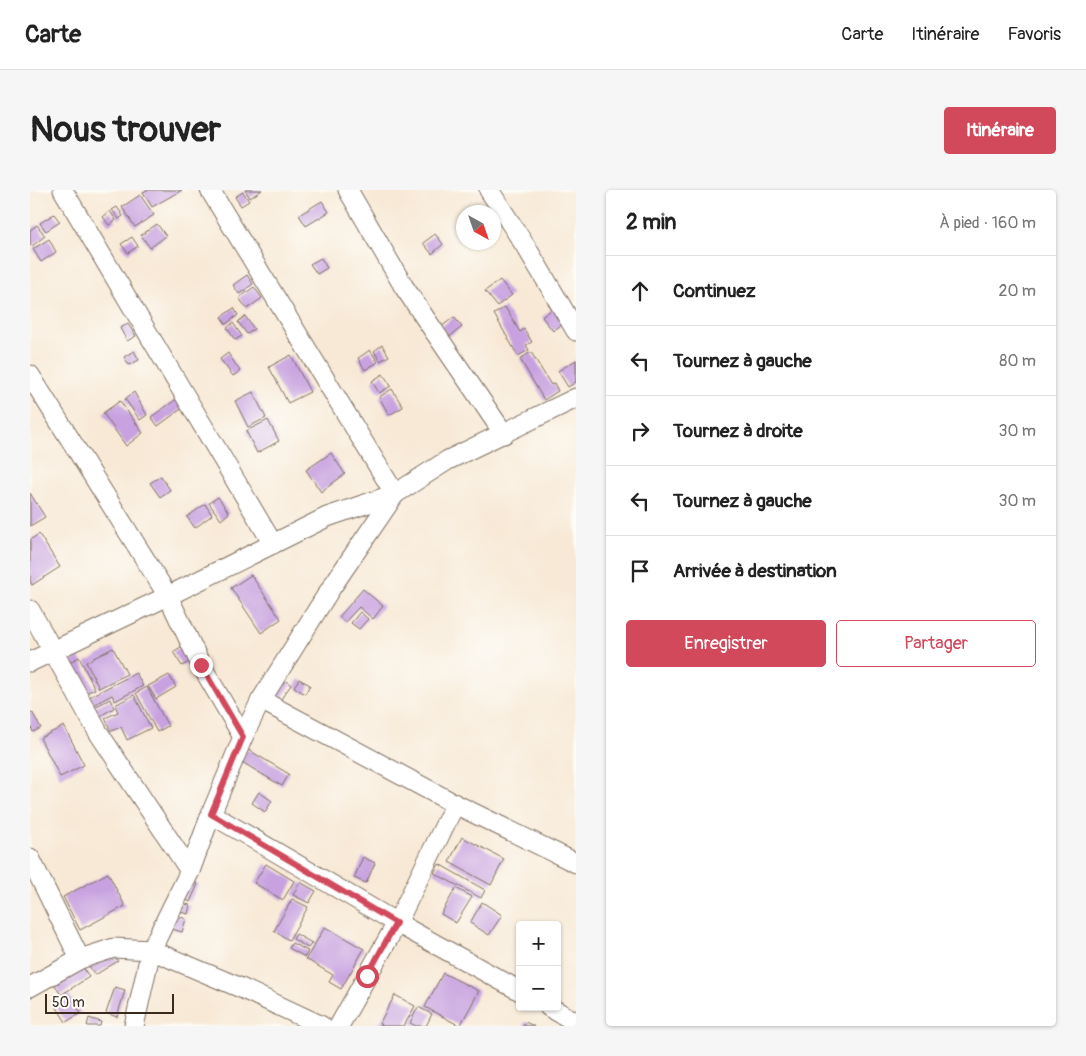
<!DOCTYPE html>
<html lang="fr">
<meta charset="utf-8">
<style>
body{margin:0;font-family:Pangolin,sans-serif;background:#f6f6f6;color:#222}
.controls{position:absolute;right:15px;bottom:15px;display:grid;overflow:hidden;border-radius:5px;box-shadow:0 1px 4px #0004}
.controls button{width:45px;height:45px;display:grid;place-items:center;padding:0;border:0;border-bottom:1px solid #e0e0e0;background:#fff;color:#222;font:25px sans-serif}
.compass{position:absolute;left:426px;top:15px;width:45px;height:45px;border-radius:50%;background:#fff;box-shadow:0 1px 4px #0004;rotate:140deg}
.scale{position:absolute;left:15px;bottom:12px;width:129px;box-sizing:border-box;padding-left:5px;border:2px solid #3b2a1e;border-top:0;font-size:14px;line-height:18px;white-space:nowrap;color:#3b2a1e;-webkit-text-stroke:4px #fdfcf7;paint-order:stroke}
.stop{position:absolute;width:15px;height:15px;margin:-11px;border:4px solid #d1495b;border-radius:50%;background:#fff}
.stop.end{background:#d1495b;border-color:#fff;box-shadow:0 1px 5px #0008}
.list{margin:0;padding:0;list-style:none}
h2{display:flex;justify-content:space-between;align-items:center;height:65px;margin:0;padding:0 20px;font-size:21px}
h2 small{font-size:16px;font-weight:400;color:#767676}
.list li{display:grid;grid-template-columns:32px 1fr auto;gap:15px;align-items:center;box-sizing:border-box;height:70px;padding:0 20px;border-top:1px solid #e0e0e0}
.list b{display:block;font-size:19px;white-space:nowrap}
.list em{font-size:16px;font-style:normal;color:#767676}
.actions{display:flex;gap:10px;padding:15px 20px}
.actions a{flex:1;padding:11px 0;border:1px solid #d1495b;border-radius:5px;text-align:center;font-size:18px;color:#d1495b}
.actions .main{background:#d1495b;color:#fff}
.icon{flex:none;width:28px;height:28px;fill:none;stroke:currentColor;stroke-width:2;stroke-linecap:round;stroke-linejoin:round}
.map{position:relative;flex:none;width:546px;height:836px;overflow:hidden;border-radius:5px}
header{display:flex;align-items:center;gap:30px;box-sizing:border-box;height:70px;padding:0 25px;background:#fff;border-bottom:1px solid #e0e0e0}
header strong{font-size:24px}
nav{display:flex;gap:28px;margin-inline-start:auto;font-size:18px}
.intro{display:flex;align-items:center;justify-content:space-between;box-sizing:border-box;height:120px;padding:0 30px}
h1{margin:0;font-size:35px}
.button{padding:12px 22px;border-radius:5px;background:#d1495b;color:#fff;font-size:18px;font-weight:700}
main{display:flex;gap:30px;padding:0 30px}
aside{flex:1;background:#fff;border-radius:5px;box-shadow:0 1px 4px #0004}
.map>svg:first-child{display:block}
.building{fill:#c8a2e0}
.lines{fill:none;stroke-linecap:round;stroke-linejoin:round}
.street-casing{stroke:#7d6d5e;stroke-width:21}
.street{stroke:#fff;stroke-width:19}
.route{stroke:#d1495b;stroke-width:6}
</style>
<header>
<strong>Carte</strong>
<nav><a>Carte</a><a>Itinéraire</a><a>Favoris</a></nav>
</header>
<div class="intro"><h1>Nous trouver</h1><a class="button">Itinéraire</a></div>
<main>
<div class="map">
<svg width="546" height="836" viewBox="0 0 546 836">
<rect width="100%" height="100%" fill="#fdfcf7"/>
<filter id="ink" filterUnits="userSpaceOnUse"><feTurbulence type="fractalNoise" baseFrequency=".02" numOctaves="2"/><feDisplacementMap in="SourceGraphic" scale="10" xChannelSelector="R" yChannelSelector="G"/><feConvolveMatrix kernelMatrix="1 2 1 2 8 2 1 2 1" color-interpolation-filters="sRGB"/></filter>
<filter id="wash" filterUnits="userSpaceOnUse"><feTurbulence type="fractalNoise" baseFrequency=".0096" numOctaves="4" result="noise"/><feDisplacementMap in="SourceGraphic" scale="20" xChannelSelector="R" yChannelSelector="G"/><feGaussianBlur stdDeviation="1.12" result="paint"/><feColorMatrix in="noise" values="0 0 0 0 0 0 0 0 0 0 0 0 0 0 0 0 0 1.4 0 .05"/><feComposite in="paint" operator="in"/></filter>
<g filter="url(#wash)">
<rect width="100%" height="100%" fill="#f8e9d6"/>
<g id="blocks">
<!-- building -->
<g class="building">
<polygon points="117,0 152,0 122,17 113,2"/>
<polygon points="215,0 232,0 220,8"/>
<polygon points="213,2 219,11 211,16 205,7"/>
<polygon points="110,5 124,25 105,37 92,17"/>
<polygon points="292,11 299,22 276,36 269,25"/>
<polygon points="87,17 93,26 89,29 82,20"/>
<polygon points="80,21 86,30 79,35 73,27"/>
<polygon points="24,24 30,32 16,41 10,33"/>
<polygon points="127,34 136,46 120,58 111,45"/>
<polygon points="7,35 15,46 2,56 0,54 0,40"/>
<polygon points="405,44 413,54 402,64 393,53"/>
<polygon points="102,47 108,56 98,63 91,54"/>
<polygon points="19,49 26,62 11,72 3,59"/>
<polygon points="291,68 297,78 287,84 280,74"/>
<polygon points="217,85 223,94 209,104 203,95"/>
<polygon points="470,90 482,105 467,116 455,101"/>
<polygon points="224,97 232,108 217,119 209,108"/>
<polygon points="475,117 490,142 494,139 502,152 496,155 499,160 488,166 464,124"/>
<polygon points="204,118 208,125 196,134 191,127"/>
<polygon points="523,118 534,133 523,141 512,127"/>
<polygon points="215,126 224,139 217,144 208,132"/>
<polygon points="424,127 432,137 419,147 411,137"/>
<polygon points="203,133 212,146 205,150 197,138"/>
<polygon points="98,134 106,146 97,151 90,138"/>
<polygon points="352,155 359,166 350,171 344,161"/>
<polygon points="340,160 348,172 335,180 328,168"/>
<polygon points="104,161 109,170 99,175 94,167"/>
<polygon points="501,162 521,195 524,193 528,201 514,210 490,169"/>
<polygon points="198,163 210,181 203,186 190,169"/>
<polygon points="261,165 280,202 258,213 239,177"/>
<polygon points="546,170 546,192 538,197 528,181"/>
<polygon points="353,184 361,196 349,203 342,191"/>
<polygon points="362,199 373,217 359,225 349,207"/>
<polygon points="104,202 117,225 110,230 95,209"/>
<polygon points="223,202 236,228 218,237 205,211"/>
<polygon points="148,208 154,217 128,236 121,227"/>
<polygon points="90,211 113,243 96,256 73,223"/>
<polygon points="238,230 249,251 227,263 216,241"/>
<polygon points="301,263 315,284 291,302 276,280"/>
<polygon points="131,286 140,300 130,307 120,293"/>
<polygon points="0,303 15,327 0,336"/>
<polygon points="188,307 199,323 191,330 179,313"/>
<polygon points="175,314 182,325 165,338 157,327"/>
<polygon points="9,344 30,377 2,395 0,391 0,350"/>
<polygon points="221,385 251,429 231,443 201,398"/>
<polygon points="333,399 353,416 343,429 329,417 315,432 309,427"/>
<polygon points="330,422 338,429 329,439 321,433"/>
<polygon points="154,455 162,470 152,476 143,462"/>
<polygon points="83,458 97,484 69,498 56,472"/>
<polygon points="49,467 65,499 56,503 40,472"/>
<polygon points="106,483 113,496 85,511 82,505 61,516 57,508"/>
<polygon points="139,485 146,497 126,509 118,496"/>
<polygon points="251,487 261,495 248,513 237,505"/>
<polygon points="269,489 280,495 275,504 264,497"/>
<polygon points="117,497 138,536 127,542 106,503"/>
<polygon points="104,505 121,538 97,550 91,537 81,541 75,528 88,522 85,515"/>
<polygon points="80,509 84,518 68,527 63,518"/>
<polygon points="2,522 11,538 3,542 0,535 0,523"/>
<polygon points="34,536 54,575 30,587 10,548"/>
<polygon points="217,559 259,584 252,596 210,571"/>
<polygon points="229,602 242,611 235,622 222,613"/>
<polygon points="432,647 474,669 461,695 419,672"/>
<polygon points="333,667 345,673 336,693 324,688"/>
<polygon points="236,674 264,691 253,710 224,693"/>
<polygon points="409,674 455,700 451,708 404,683"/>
<polygon points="78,683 95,716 50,740 33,707"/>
<polygon points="160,690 168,694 160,712 153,708"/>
<polygon points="270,692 286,701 279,713 263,705"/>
<polygon points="426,698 442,707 426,733 411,724"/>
<polygon points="262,709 278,717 259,750 244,741"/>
<polygon points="452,712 472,725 459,745 440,733"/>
<polygon points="150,713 160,715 158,724 148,721"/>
<polygon points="146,725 156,729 152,742 142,739"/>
<polygon points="295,737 334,759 311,799 299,792 303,785 276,769"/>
<polygon points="266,744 282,753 278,758 263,749"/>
<polygon points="262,753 278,761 275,767 259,758"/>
<polygon points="81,761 88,771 65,785 59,776"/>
<polygon points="53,777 59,787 31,805 25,795"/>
<polygon points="413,783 449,801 430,836 395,817"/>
<polygon points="85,797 95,800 87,827 76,823"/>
<polygon points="38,804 51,823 36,832 24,813"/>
<polygon points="365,805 385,816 374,836 353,836 349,834"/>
<polygon points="388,817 402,824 396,836 386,836 380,833"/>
<polygon points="59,828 71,832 70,836 57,836"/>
<polygon points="495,832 504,836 493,836"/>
</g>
</g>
</g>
<g filter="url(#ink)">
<use href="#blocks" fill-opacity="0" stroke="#7d6d5e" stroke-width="1"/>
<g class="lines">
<defs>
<g id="street">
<polyline points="33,0 243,354"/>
<polyline points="180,0 365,304"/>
<polyline points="318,0 374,97 474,244"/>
<polyline points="459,0 498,60 546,141"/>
<polyline points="0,185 138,406 171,475 213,547"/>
<polyline points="0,420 68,542 160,681"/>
<polyline points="0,472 138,406 297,327 365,304 418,270 546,208"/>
<polyline points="231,510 425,614 546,673"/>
<polyline points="181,624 367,733 490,801"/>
<polyline points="0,668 50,769"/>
<polyline points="0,797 50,769 84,758 121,760 211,798 292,836"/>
<polyline points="519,817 546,832"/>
<polyline points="104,836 121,760 160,681 181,624 213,547 231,510 301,398 365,304"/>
<polyline points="309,836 367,733 425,614"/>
</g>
</defs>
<!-- street casing -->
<use href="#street" class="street-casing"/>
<!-- street -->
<use href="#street" class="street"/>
</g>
</g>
<g class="lines" filter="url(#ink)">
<!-- route -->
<polyline class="route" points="171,475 213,547 181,624 366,733 337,786"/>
</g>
</svg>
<div class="controls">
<button>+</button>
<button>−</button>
</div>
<svg class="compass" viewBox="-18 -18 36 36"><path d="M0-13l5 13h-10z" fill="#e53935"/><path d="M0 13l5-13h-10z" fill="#767676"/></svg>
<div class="scale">50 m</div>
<div class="stop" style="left:337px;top:786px"></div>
<div class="stop end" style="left:171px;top:475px"></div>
</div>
<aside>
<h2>2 min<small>À pied · 160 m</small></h2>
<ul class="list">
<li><svg class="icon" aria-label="ahead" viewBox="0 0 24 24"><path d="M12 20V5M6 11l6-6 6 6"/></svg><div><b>Continuez</b></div><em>20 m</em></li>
<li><svg class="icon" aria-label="left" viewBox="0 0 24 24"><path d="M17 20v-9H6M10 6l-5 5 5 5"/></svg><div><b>Tournez à gauche</b></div><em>80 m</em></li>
<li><svg class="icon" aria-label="right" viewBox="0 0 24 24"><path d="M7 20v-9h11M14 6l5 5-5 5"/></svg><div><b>Tournez à droite</b></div><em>30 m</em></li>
<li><svg class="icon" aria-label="left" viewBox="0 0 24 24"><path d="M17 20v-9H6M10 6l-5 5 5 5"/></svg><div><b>Tournez à gauche</b></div><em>30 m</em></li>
<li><svg class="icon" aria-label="arrive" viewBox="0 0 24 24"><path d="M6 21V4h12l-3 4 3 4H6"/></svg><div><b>Arrivée à destination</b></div></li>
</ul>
<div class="actions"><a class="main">Enregistrer</a><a>Partager</a></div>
</aside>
</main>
